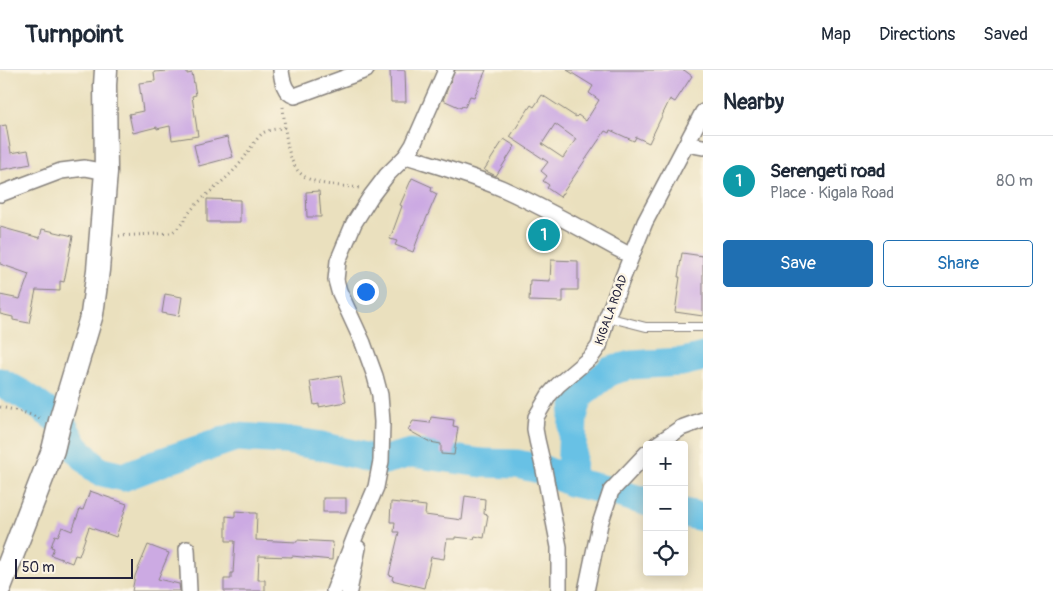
<!DOCTYPE html>
<meta charset="utf-8">
<style>
body{margin:0;font-family:Pangolin,sans-serif;background:#f6f6f7;color:#1f2937}
.controls{position:absolute;right:15px;bottom:15px;display:grid;overflow:hidden;border-radius:5px;box-shadow:0 2px 12px #0003}
.controls button{width:45px;height:45px;display:grid;place-items:center;padding:0;border:0;border-bottom:1px solid #e0e1e3;background:#fff;color:#1f2937;font:25px sans-serif}
.scale{position:absolute;left:15px;bottom:12px;width:118px;box-sizing:border-box;padding-left:5px;border:2px solid #22223b;border-top:0;font-size:14px;line-height:18px;white-space:nowrap;color:#22223b;-webkit-text-stroke:4px #fcf5e5;paint-order:stroke}
.you{position:absolute;left:365px;top:221px;width:18px;height:18px;margin:-12px;border:4px solid #fff;border-radius:50%;background:#1a73e8;box-shadow:0 0 0 8px #1a73e833}
.badge{display:grid;place-items:center;width:32px;height:32px;border-radius:50%;background:#1f6fb2;color:#fff;font-size:16px;font-weight:700}
.pin{position:absolute;translate:-50% -50%;border:2px solid #fff;box-shadow:0 1px 5px #0006}
.list{margin:0;padding:0;list-style:none}
h2{display:flex;justify-content:space-between;align-items:center;height:65px;margin:0;padding:0 20px;font-size:21px}
h2 small{font-size:16px;font-weight:400;color:#747a83}
.list li{display:grid;grid-template-columns:32px 1fr auto;gap:15px;align-items:center;box-sizing:border-box;height:90px;padding:0 20px;border-top:1px solid #e0e1e3}
.list b{display:block;font-size:19px;white-space:nowrap}
.list p{margin:0;font-size:16px;white-space:nowrap;color:#747a83}
.list em{font-size:16px;font-style:normal;color:#747a83}
.actions{display:flex;gap:10px;padding:15px 20px}
.actions a{flex:1;padding:11px 0;border:1px solid #1f6fb2;border-radius:5px;text-align:center;font-size:18px;color:#1f6fb2}
.actions .main{background:#1f6fb2;color:#fff}
.icon{flex:none;width:28px;height:28px;fill:none;stroke:currentColor;stroke-width:2;stroke-linecap:round;stroke-linejoin:round}
.map{position:relative;flex:none;width:703px;height:521px;overflow:hidden}
header{display:flex;align-items:center;gap:30px;box-sizing:border-box;height:70px;padding:0 25px;background:#fff;border-bottom:1px solid #e0e1e3}
header strong{font-size:24px}
nav{display:flex;gap:28px;margin-inline-start:auto;font-size:18px}
main{display:flex}
aside{flex:1;background:#fff}
.map>svg:first-child{display:block}
.lines{fill:none;stroke-linecap:round;stroke-linejoin:round}
.river{stroke:#67c1e5;stroke-width:29}
.building{fill:#ccaae3;fill-rule:evenodd}
.lane-casing{stroke:#86817c;stroke-width:10}
.street-casing{stroke:#86817c;stroke-width:18}
.secondary-casing{stroke:#86817c;stroke-width:25}
.path{stroke:#86817c;stroke-width:3;stroke-dasharray:1 4;stroke-linecap:butt}
.lane{stroke:#fff;stroke-width:8}
.street{stroke:#fff;stroke-width:15}
.secondary{stroke:#fff;stroke-width:22}
.labels{text-anchor:middle;stroke-width:5;stroke-linejoin:round;paint-order:stroke}
.street-label{font-size:12px;fill:#22223b;stroke:#fcf5e5}
</style>
<header>
<strong>Turnpoint</strong>
<nav><a>Map</a><a>Directions</a><a>Saved</a></nav>
</header>
<main>
<div class="map">
<svg width="703" height="521" viewBox="0 0 703 521">
<rect width="100%" height="100%" fill="#fcf5e5"/>
<filter id="ink" filterUnits="userSpaceOnUse"><feTurbulence type="fractalNoise" baseFrequency=".02" numOctaves="2"/><feDisplacementMap in="SourceGraphic" scale="10" xChannelSelector="R" yChannelSelector="G"/><feConvolveMatrix kernelMatrix="1 2 1 2 8 2 1 2 1" color-interpolation-filters="sRGB"/></filter>
<filter id="wash" filterUnits="userSpaceOnUse"><feTurbulence type="fractalNoise" baseFrequency=".0096" numOctaves="4" result="noise"/><feDisplacementMap in="SourceGraphic" scale="20" xChannelSelector="R" yChannelSelector="G"/><feGaussianBlur stdDeviation="1.12" result="paint"/><feColorMatrix in="noise" values="0 0 0 0 0 0 0 0 0 0 0 0 0 0 0 0 0 1.4 0 .05"/><feComposite in="paint" operator="in"/></filter>
<g filter="url(#wash)">
<rect width="100%" height="100%" fill="#eae0be"/>
<g class="lines">
<!-- river -->
<g class="river">
<polyline points="0,312 24,325 60,351 75,377 98,401 123,407 162,392 236,367 284,370 322,376 381,391 411,383 482,393 517,394 544,400 571,412 573,347 579,326 610,301 631,295 682,292 703,287"/>
<polyline points="571,412 611,421 647,432"/>
<polyline points="684,443 703,447"/>
</g>
</g>
<g id="blocks">
<!-- building -->
<g class="building">
<polygon points="181,0 187,0 187,4 192,3 196,25 192,26 198,66 172,70 170,56 157,59 157,57 133,63 129,44 143,41 139,13 155,11 154,2"/>
<polygon points="390,0 405,0 406,32 391,32"/>
<polygon points="455,0 486,0 474,27 470,26 465,37 462,36 461,38 443,30"/>
<path d="M567,0H684L692,6L675,32L670,29L649,73L636,67L634,71L610,60L609,63L605,61L560,127L547,118L549,115L543,111L547,106L541,101L548,92L510,67L531,35L534,37L542,25L576,47L578,45L586,51L599,30L589,23L593,16ZM555,54L576,69L563,88L542,74Z"/>
<polygon points="6,55 11,83 28,80 31,94 0,100 0,56"/>
<polygon points="227,67 233,87 199,96 194,75"/>
<polygon points="504,69 515,76 496,106 484,100"/>
<polygon points="412,108 432,117 431,121 437,124 420,163 413,182 395,175 397,171 390,169 402,136 400,135"/>
<polygon points="319,121 321,147 307,147 306,122"/>
<polygon points="207,129 240,130 240,152 207,152"/>
<polygon points="0,157 40,168 42,159 73,166 64,212 60,211 60,221 36,220 29,253 13,250 13,247 0,244 0,225 20,229 29,204 0,194"/>
<polygon points="682,183 703,186 703,246 675,242 680,207 678,207"/>
<polygon points="551,190 578,191 578,220 563,220 563,232 529,231 530,210 550,211"/>
<polygon points="165,224 182,227 179,246 162,243"/>
<polygon points="341,306 346,332 319,337 319,334 314,335 310,311"/>
<polygon points="431,347 454,350 453,356 458,357 454,385 441,384 441,374 430,372 408,360 413,351 430,353"/>
<polygon points="90,421 127,434 116,467 89,457 79,486 75,485 72,493 51,485 54,478 51,477 55,465 58,466 62,457 72,461 80,439 83,440"/>
<polygon points="465,426 485,429 484,444 488,445 484,468 475,466 474,469 455,467 455,469 447,469 444,489 431,487 424,518 392,510 393,506 389,505 399,462 394,462 395,452 390,452 391,432 426,436 425,445 462,450"/>
<rect x="323" y="428" width="23" height="14"/>
<polygon points="235,441 250,442 250,443 257,443 256,470 297,472 297,470 333,472 332,490 292,486 292,487 259,486 258,510 265,510 265,521 224,521 224,509 231,509 231,503 233,503 235,471 226,471 226,446 235,447"/>
<polygon points="148,475 169,483 158,509 179,514 180,521 132,521 135,506"/>
</g>
</g>
</g>
<g filter="url(#ink)">
<use href="#blocks" fill-opacity="0" stroke="#86817c" stroke-width="1"/>
<g class="lines">
<defs>
<polyline id="lane" points="607,247 646,257 703,257"/>
<g id="street">
<path d="M281,0C282,10 284,23 295,26L366,0"/>
<polyline points="687,74 703,77"/>
<path d="M406,86C438,96 470,105 501,118C546,138 588,163 631,186"/>
<polyline points="0,124 61,101 85,98 106,102"/>
<polyline points="656,375 681,358 703,350"/>
<polyline points="187,479 189,521"/>
<polyline points="334,521 356,464 376,417 381,391 382,352 380,325 375,306 363,273 339,221 336,210 338,191 354,153 371,126 387,105 406,86 413,75 446,0"/>
<polyline points="349,521 358,478"/>
<polyline points="559,521 559,477 544,400 537,370 535,359 536,347 549,325 558,315 591,287 599,276 607,247 645,152 703,42"/>
<polyline points="586,521 600,454 611,421 647,383"/>
</g>
<polyline id="secondary" points="0,517 53,380 60,351 92,244 98,200 106,102 105,15 106,0"/>
</defs>
<!-- lane casing -->
<use href="#lane" class="lane-casing"/>
<!-- street casing -->
<use href="#street" class="street-casing"/>
<!-- secondary casing -->
<use href="#secondary" class="secondary-casing"/>
<!-- path -->
<g class="path">
<path d="M283,37C285,56 286,90 300,103C306,109 314,111 321,113C333,116 347,116 359,118"/>
<path d="M119,166L171,163C185,154 184,147 194,137C209,121 228,109 242,91C248,83 255,69 263,63C269,59 279,59 286,57"/>
<path d="M0,337C15,340 29,343 43,350"/>
</g>
<!-- lane -->
<use href="#lane" class="lane"/>
<!-- street -->
<use href="#street" class="street"/>
<!-- secondary -->
<use href="#secondary" class="secondary"/>
</g>
</g>
<g class="labels">
<!-- street labels -->
<g class="street-label">
<text transform="translate(611 240) rotate(-70)" y="4">KIGALA ROAD</text>
</g>
</g>
</svg>
<div class="controls">
<button>+</button>
<button>−</button>
<button><svg class="icon" aria-label="locate" viewBox="0 0 24 24"><circle cx="12" cy="12" r="6"/><path d="M12 2v4M12 18v4M2 12h4M18 12h4"/></svg></button>
</div>
<div class="scale">50 m</div>
<div class="you"></div>
<div class="pin badge" style="left:544px;top:165px;background:#0f9aa8">1</div>
</div>
<aside>
<h2>Nearby<small></small></h2>
<ul class="list">
<li><span class="badge" style="background:#0f9aa8">1</span><div><b>Serengeti road</b><p>Place · Kigala Road</p></div><em>80 m</em></li>
</ul>
<div class="actions"><a class="main">Save</a><a>Share</a></div>
</aside>
</main>
